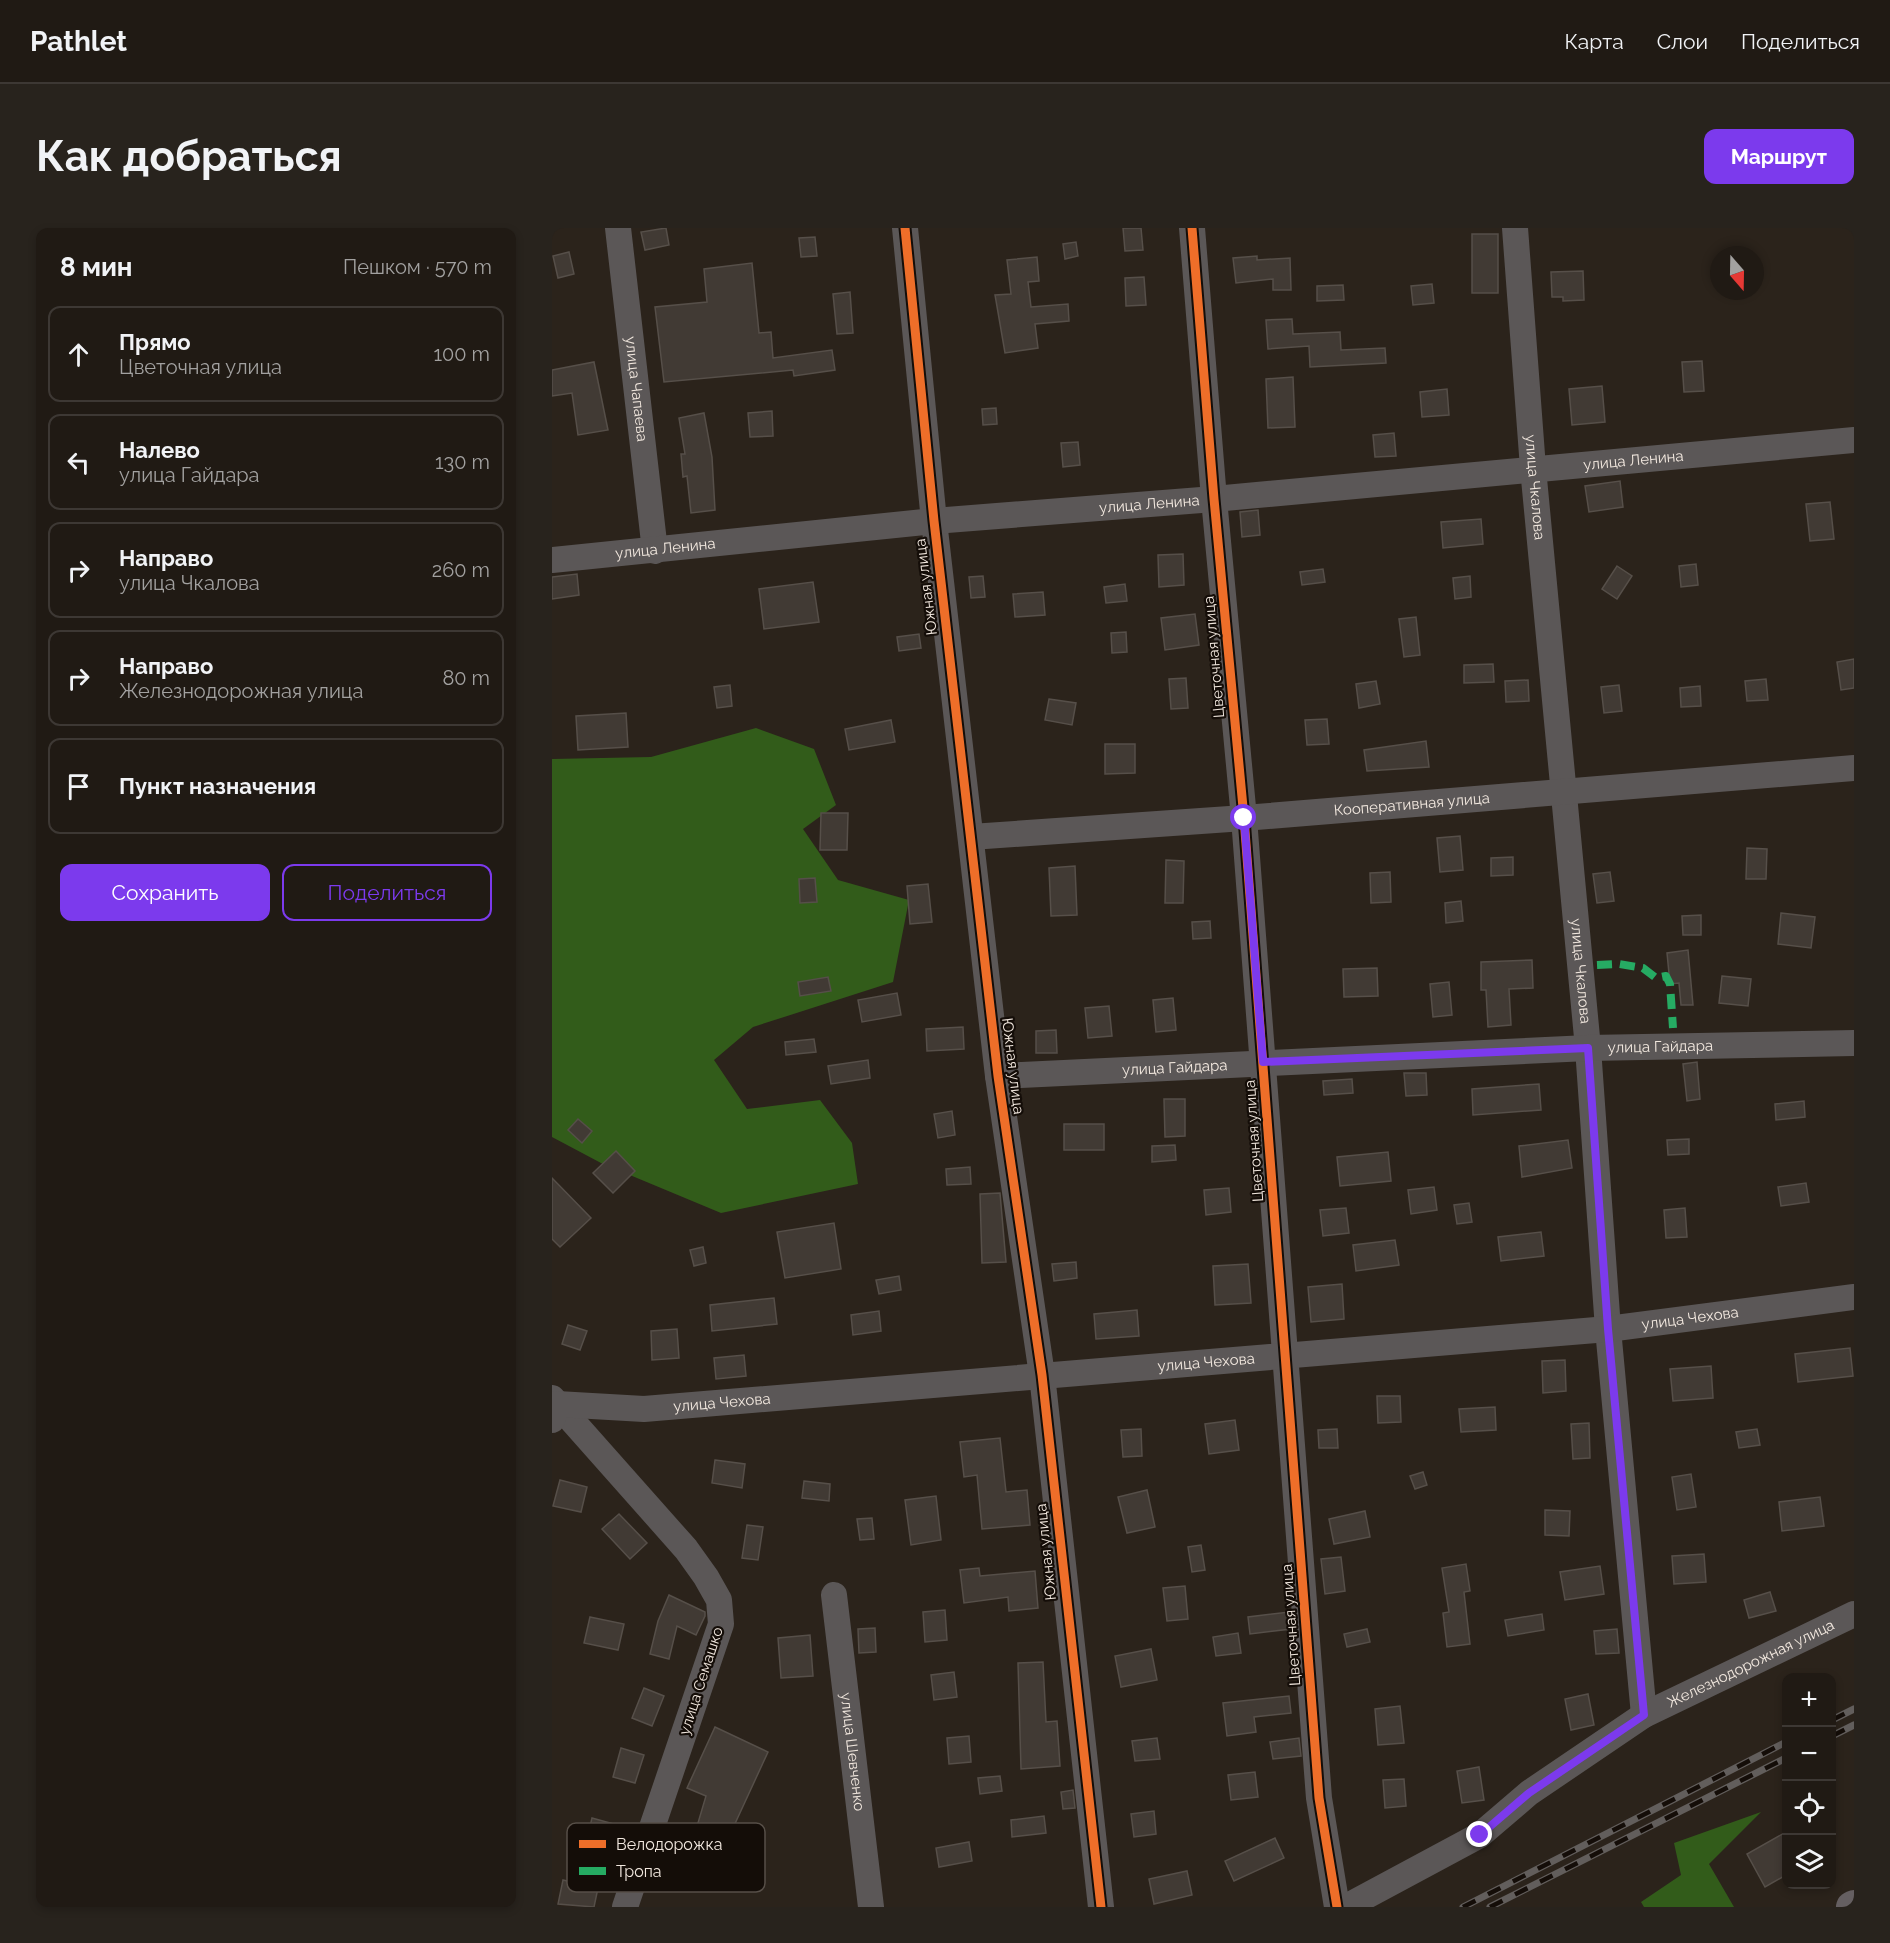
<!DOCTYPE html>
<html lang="ru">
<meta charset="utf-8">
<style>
body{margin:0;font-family:Raleway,sans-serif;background:#28231d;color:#f1f3f6}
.controls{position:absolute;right:18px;bottom:18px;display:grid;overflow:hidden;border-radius:12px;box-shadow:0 3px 9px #0003}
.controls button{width:54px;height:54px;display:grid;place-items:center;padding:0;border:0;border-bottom:2px solid #3d3834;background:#201a14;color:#f1f3f6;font:30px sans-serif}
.compass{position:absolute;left:1158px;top:18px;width:54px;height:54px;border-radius:50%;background:#201a14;box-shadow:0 3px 9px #0003;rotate:160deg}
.stop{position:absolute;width:18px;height:18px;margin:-14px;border:4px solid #7c3aed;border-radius:50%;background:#fff}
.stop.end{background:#7c3aed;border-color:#fff;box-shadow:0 2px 6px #0008}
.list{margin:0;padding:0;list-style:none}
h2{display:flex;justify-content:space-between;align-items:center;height:78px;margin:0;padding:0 24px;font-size:26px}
h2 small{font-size:20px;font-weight:400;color:#a2a1a0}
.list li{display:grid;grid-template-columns:39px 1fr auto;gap:18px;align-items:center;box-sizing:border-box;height:96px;margin:0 12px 12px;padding:0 12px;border:2px solid #3d3834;border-radius:12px}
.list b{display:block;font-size:22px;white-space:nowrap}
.list p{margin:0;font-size:20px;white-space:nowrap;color:#a2a1a0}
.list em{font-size:20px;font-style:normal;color:#a2a1a0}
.actions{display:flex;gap:12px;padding:18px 24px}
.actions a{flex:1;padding:14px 0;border:2px solid #7c3aed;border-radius:12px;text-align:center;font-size:21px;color:#7c3aed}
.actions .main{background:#7c3aed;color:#fff}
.icon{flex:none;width:33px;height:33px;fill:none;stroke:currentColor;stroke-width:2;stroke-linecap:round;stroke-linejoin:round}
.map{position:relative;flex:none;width:1302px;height:1679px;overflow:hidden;border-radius:12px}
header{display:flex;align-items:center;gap:36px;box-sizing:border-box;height:84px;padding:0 30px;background:#201a14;border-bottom:2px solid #3d3834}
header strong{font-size:28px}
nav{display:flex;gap:33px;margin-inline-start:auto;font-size:21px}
.intro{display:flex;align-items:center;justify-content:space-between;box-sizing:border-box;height:144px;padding:0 36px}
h1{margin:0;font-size:42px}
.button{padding:15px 27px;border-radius:12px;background:#7c3aed;color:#fff;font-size:21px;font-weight:700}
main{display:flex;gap:36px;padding:0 36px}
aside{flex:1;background:#201a14;border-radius:12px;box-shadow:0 3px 9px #0003}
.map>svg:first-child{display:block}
.forest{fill:#325c1a}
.building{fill:#413a34;stroke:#564f49;stroke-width:1.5}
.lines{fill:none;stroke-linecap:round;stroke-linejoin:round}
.minor{stroke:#5b5757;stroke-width:26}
.major{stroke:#655f61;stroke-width:32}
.rail-casing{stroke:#625e5c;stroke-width:7}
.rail{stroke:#140d08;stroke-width:4.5;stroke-dasharray:14;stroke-linecap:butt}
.quiet{stroke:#26ab63;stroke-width:8;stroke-dasharray:15 8;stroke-linecap:butt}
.cycleway-casing{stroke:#140d08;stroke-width:13}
.cycleway{stroke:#ee6e29;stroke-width:9}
.route{stroke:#7c3aed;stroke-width:8}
.labels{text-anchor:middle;stroke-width:4.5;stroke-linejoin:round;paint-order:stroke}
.street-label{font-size:15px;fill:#f2e8df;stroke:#140d08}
.key{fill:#140d08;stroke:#574f48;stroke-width:1.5}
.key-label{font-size:16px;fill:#f2e8df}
</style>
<header>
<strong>Pathlet</strong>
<nav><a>Карта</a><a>Слои</a><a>Поделиться</a></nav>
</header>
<div class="intro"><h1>Как добраться</h1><a class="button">Маршрут</a></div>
<main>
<aside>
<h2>8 мин<small>Пешком · 570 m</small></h2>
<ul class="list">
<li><svg class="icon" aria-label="ahead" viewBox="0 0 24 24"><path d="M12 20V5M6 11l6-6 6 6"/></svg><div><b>Прямо</b><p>Цветочная улица</p></div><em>100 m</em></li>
<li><svg class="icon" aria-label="left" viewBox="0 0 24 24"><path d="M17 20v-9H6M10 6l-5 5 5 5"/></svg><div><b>Налево</b><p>улица Гайдара</p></div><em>130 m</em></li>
<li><svg class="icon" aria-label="right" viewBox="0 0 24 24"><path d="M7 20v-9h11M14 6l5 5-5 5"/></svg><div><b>Направо</b><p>улица Чкалова</p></div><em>260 m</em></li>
<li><svg class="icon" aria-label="right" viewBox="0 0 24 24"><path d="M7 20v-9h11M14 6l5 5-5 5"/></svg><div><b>Направо</b><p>Железнодорожная улица</p></div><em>80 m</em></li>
<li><svg class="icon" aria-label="arrive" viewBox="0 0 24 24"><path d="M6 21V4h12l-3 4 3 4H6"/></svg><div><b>Пункт назначения</b></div></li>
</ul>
<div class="actions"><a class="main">Сохранить</a><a>Поделиться</a></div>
</aside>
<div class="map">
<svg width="1302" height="1679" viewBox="0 0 1302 1679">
<rect width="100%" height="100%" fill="#2b231b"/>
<!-- forest -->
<g class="forest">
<polygon points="204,500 262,521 284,577 251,601 286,652 357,672 341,754 201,799 162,832 195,881 268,872 300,915 306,956 169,985 49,935 0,909 0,531 99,529"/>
<polygon points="1209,1584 1157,1636 1182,1679 1092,1679 1089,1674 1129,1647 1122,1615"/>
</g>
<!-- building -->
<g class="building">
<polygon points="114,0 117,17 93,22 89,4"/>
<polygon points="571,0 589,0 591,22 573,23"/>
<rect x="920" y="6" width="26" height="59"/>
<polygon points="263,9 265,28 249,29 247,10"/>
<polygon points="524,14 526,28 513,31 511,16"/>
<polygon points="17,24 22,46 6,50 1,28"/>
<polygon points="705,28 705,32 738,30 739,62 721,62 721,51 684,55 681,30"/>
<polygon points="485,29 487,53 476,54 479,79 516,76 517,93 483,96 486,120 453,125 443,67 459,66 455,32"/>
<polygon points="200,35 207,105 219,104 221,130 280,122 283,142 242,148 241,142 112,154 103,79 155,74 152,41"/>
<polygon points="1031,43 1032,72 1011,73 1011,69 1000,69 999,44"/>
<polygon points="592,49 594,77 574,78 573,50"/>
<polygon points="880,56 882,75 861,77 859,58"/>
<polygon points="791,57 792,72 765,73 765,58"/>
<polygon points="298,64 301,105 285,106 281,66"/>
<polygon points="740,91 741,106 788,104 789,122 833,120 834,135 758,139 757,118 716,121 714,92"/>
<polygon points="1150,133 1152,163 1132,164 1130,134"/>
<polygon points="42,134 56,202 26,207 20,165 0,168 0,142"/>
<polygon points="741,149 743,199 716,200 714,151"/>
<polygon points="1050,158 1053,194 1020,197 1017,161"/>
<polygon points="895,161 897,187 870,189 868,164"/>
<polygon points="444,180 445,196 431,197 430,181"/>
<polygon points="220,183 221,208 198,209 196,185"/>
<polygon points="152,185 160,229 163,282 139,285 135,248 131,249 129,226 133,226 127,190"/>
<polygon points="842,205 844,228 823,229 821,207"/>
<polygon points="526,214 528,237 511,239 509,215"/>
<polygon points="1068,253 1071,279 1037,284 1033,258"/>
<polygon points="1278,274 1282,311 1258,313 1254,276"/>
<polygon points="706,282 708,307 690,309 688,284"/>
<polygon points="929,291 931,316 891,320 889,294"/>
<polygon points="631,326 632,357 607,359 606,327"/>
<polygon points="1144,336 1146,357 1129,359 1127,338"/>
<polygon points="1065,338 1080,348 1065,371 1050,361"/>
<polygon points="771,341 773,354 750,357 748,344"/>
<polygon points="25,346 27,367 0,371 0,349"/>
<polygon points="431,348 433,369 419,370 417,349"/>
<polygon points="918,348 919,369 903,371 901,350"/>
<polygon points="261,354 267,394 212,401 207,361"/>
<polygon points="573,356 575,373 554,375 552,359"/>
<polygon points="491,364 493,387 463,389 461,366"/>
<polygon points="643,386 647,417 613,422 609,390"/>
<polygon points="864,389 868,427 852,429 847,391"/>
<polygon points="574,404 575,424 560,425 559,405"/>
<polygon points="367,406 369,420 347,423 345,409"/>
<polygon points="1302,431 1302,460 1289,462 1285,434"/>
<polygon points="941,436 942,454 912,455 912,437"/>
<polygon points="634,450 636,480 619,481 617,451"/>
<polygon points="1214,451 1216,472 1195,473 1193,453"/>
<polygon points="976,452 977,473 954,474 953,453"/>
<polygon points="824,453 828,476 807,480 804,456"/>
<polygon points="178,457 180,478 165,480 162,459"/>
<polygon points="1067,457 1070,483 1052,485 1049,459"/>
<polygon points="1148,458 1149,478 1129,479 1128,460"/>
<polygon points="497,471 524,475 520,497 493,492"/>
<polygon points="74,485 76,519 26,522 24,488"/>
<polygon points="775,491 777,516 755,517 753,492"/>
<polygon points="339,492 343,514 297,522 293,501"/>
<polygon points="874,513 877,539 815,543 812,522"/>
<polygon points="553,516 583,516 583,545 553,546"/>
<polygon points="269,585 296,585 295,622 268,622"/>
<polygon points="908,608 911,642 888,644 885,610"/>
<polygon points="1195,620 1215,621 1214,651 1194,651"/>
<polygon points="961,629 961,647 939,648 939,630"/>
<polygon points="614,632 632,633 631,675 613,675"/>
<polygon points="523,638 525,687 499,688 497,640"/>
<polygon points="838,644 839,674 819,675 818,645"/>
<polygon points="1058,644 1062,673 1045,675 1041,646"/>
<polygon points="263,650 265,674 248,675 247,651"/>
<polygon points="376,656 380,694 358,696 355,658"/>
<polygon points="909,673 911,693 894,695 893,675"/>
<polygon points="1229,685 1263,689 1259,720 1226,716"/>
<polygon points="1149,687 1149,707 1131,707 1130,688"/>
<polygon points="658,693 659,710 641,711 640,694"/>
<polygon points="1136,722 1141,777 1129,777 1127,755 1118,756 1115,725"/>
<polygon points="980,732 981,760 957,761 959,797 936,799 934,762 929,762 929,734"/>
<polygon points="825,740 826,768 792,769 791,741"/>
<polygon points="1170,748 1199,751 1196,778 1167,775"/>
<polygon points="276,749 279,763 248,768 246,754"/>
<polygon points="897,754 900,787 881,789 878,756"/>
<polygon points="345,765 349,787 310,794 306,772"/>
<polygon points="621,770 624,802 604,804 601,772"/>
<polygon points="557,778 560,808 536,810 533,780"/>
<polygon points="411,799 412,821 375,823 374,801"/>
<polygon points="504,802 505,825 484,825 484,803"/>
<polygon points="262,811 264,824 234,827 233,814"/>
<polygon points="316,832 318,850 279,856 276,838"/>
<polygon points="1145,834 1148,871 1135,873 1131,836"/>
<polygon points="852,845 874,845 875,867 854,868"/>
<polygon points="800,851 801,865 772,867 771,853"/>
<polygon points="987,856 989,882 921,887 920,861"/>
<polygon points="612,871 633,871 633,908 613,909"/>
<polygon points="1252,873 1253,889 1224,892 1223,876"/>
<polygon points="400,883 403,907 386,910 382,886"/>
<polygon points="26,891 40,903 30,915 16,902"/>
<rect x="512" y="896" width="40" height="26"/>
<polygon points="1137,911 1137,926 1116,927 1115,912"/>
<polygon points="1016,912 1020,940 970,949 967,918"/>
<polygon points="623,917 624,932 600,934 600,918"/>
<polygon points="64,923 83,943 61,965 41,945"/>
<polygon points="836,924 839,953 788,958 785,929"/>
<polygon points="418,939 419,956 395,957 394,941"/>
<polygon points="0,950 39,990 8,1019 0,1011"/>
<polygon points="1254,955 1257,974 1229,978 1226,959"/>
<polygon points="882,959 885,982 859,986 856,962"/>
<polygon points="677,960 679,984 654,987 652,962"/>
<polygon points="448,965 454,1034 430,1035 428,966"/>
<polygon points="917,975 920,994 905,996 902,977"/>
<polygon points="794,980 797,1005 771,1008 768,982"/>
<polygon points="1133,980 1135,1009 1114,1010 1112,982"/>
<polygon points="282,995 289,1041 233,1050 225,1004"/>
<polygon points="989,1004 992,1028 949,1033 946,1009"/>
<polygon points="843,1012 847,1037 804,1043 801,1017"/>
<polygon points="151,1019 154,1035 142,1038 138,1022"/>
<polygon points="524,1034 525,1050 502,1053 500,1036"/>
<polygon points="696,1036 699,1075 663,1077 661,1038"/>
<polygon points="347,1048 349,1062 327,1066 324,1052"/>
<polygon points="790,1056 792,1091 759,1094 756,1059"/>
<polygon points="222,1070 225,1096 160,1103 158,1077"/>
<polygon points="585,1082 587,1108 544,1111 542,1086"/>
<polygon points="327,1083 329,1103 301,1107 299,1087"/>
<polygon points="16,1097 35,1103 28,1122 10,1116"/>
<polygon points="125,1101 127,1130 100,1132 99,1103"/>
<polygon points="1298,1120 1301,1148 1246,1154 1243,1126"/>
<polygon points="192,1127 194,1148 164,1151 162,1130"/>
<polygon points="1013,1132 1014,1163 991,1165 990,1133"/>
<polygon points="1159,1138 1161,1170 1121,1173 1118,1141"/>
<polygon points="825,1168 848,1168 849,1194 826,1195"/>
<polygon points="943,1179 944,1202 909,1204 907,1181"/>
<polygon points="683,1192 687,1222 657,1226 653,1196"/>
<polygon points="1037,1195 1038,1230 1021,1231 1019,1196"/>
<polygon points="589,1201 590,1228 571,1229 569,1202"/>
<polygon points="785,1201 786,1220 767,1220 766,1202"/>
<polygon points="1205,1201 1208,1217 1187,1220 1184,1204"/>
<polygon points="448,1210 454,1264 475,1262 478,1297 430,1301 425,1247 412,1249 408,1214"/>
<polygon points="163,1232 193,1236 190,1260 160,1255"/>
<polygon points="871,1244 875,1257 863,1261 858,1248"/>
<polygon points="1139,1246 1144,1279 1125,1282 1120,1249"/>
<polygon points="8,1252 35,1259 29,1284 1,1278"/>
<polygon points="252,1253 278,1256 277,1273 250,1270"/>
<polygon points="595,1262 603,1299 575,1305 566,1269"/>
<polygon points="384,1268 389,1312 359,1317 353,1272"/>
<polygon points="1268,1269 1272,1298 1230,1303 1227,1274"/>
<polygon points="993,1282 1018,1283 1017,1308 993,1307"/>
<polygon points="813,1283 818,1309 782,1316 777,1291"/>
<polygon points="67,1286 95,1315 78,1331 50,1301"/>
<polygon points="320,1290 322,1311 308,1312 305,1291"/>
<polygon points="195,1297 211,1299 206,1332 190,1330"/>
<polygon points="649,1317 653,1342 640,1344 636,1319"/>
<polygon points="1152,1326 1154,1354 1122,1356 1120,1328"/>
<polygon points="789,1329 793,1363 773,1366 769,1331"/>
<polygon points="914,1336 918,1363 912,1364 918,1416 895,1419 891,1385 897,1384 890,1340"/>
<polygon points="1048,1338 1052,1366 1013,1372 1008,1344"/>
<polygon points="427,1340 428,1348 483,1343 486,1380 457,1383 456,1369 412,1375 408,1342"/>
<polygon points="633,1358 636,1391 615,1393 611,1360"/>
<polygon points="1218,1364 1224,1383 1197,1390 1192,1372"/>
<polygon points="117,1367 153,1384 153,1388 144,1407 125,1398 117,1431 98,1426 106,1393"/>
<polygon points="393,1382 395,1412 373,1414 371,1384"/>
<polygon points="737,1384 739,1401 698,1406 696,1389"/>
<polygon points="990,1386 992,1402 956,1408 953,1392"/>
<polygon points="38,1389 72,1396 66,1422 32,1415"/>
<polygon points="323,1400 324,1424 307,1425 306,1401"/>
<polygon points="815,1401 818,1414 795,1419 792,1406"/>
<polygon points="1065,1401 1067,1425 1044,1426 1042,1403"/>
<polygon points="686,1405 689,1425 664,1428 661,1409"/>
<polygon points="258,1407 261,1448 229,1450 226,1410"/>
<polygon points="599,1421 605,1452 569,1459 563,1428"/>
<polygon points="491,1434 494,1494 505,1493 508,1538 469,1541 466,1435"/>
<polygon points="402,1444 405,1469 382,1472 379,1447"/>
<polygon points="92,1460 112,1468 100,1498 80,1490"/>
<polygon points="1036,1466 1042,1497 1019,1502 1013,1471"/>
<polygon points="737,1468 739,1485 702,1489 704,1504 675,1508 671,1475"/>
<polygon points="848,1478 852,1515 826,1517 823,1481"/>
<polygon points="163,1499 216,1524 181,1600 184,1601 172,1642 135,1632 154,1568 135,1560"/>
<polygon points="417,1508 419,1534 397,1536 395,1510"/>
<polygon points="605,1510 608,1531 583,1533 580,1513"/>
<polygon points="747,1510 749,1528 721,1531 718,1514"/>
<polygon points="69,1520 92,1527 83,1555 61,1549"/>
<polygon points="927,1539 932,1572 910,1575 905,1543"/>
<polygon points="703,1544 706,1569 679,1572 676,1547"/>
<polygon points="448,1548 450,1563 428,1566 426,1550"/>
<polygon points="852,1551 854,1578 833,1580 831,1552"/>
<polygon points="521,1562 523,1580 511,1581 509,1564"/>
<polygon points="602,1583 604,1606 582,1609 579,1586"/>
<polygon points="492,1588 494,1605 460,1609 459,1592"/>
<polygon points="40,1590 69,1598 64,1615 36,1607"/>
<polygon points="1234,1604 1234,1647 1213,1659 1195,1626"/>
<polygon points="723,1610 732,1630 682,1653 673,1633"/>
<polygon points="417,1614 420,1633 387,1639 384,1620"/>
<polygon points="635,1643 640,1667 602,1676 597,1651"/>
<polygon points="11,1652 46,1660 42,1679 6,1676"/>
</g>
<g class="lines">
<!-- minor -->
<g class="minor">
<path id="s1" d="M66,0L103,323"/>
<polyline points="353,0 382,293 446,848 490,1147 549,1679"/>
<polyline points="640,0 662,271 692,590 767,1570 785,1679"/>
<path id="s2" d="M963,0L981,240L1036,820L1056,1101L1092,1487"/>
<path id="s3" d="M0,332L382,293L662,271L1302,212"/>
<path id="s4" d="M419,609L692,590L1302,540"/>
<path id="s5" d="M446,848L1036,820L1302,815"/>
<polyline points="0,1170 134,1321 154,1349 167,1372 169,1396 73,1679"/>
<path id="s6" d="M0,1192L5,1176L92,1181L1056,1101L1302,1069"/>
<path id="s7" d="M282,1367L319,1679"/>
<path id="s8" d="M794,1679L928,1607L977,1565L1092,1487L1302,1386"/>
</g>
<!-- major -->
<polyline class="major" points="1300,1679 1302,1678"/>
<defs>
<g id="rail">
<polyline points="1280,1492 1302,1481"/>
<polyline points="1280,1508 1302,1497"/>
<polyline points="911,1679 1234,1514"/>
<polyline points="938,1679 1234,1530"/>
</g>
</defs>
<!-- rail casing -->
<use href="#rail" class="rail-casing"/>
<!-- rail -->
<use href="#rail" class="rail"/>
<!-- quiet -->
<polyline class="quiet" points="1045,737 1067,736 1091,740 1104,750 1114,748 1118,756 1121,800"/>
<defs>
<g id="cycleway">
<polyline points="353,0 382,293 446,848 490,1147 549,1679"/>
<polyline points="640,0 662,271 692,590 767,1570 785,1679"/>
</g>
</defs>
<!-- cycleway casing -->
<use href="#cycleway" class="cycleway-casing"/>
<!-- cycleway -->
<use href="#cycleway" class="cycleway"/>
</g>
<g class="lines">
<!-- route -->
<polyline class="route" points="692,590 711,834 1036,820 1056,1101 1092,1487 977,1565 928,1607"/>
</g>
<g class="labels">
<!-- street labels -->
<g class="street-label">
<text dy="5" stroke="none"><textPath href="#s1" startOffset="162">улица Чапаева</textPath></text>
<text dy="5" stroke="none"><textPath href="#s3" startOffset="1086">улица Ленина</textPath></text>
<text dy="5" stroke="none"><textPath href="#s2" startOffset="260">улица Чкалова</textPath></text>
<text dy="5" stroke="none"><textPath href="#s3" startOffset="600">улица Ленина</textPath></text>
<text dy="5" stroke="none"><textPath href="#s3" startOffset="114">улица Ленина</textPath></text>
<text transform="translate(374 359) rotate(-97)" y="5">Южная улица</text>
<text transform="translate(662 429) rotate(-95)" y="5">Цветочная улица</text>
<text dy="5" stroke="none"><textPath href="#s4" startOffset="442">Кооперативная улица</textPath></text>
<text dy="5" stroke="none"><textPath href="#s2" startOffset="746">улица Чкалова</textPath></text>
<text dy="5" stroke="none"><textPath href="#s5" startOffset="663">улица Гайдара</textPath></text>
<text transform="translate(461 838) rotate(83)" y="5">Южная улица</text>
<text dy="5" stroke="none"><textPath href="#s5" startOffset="177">улица Гайдара</textPath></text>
<text transform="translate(702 913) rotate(-94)" y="5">Цветочная улица</text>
<text dy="5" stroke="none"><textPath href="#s6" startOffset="1154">улица Чехова</textPath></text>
<text dy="5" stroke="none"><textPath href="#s6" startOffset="668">улица Чехова</textPath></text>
<text dy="5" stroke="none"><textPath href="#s6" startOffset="182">улица Чехова</textPath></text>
<text transform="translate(494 1324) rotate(-96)" y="5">Южная улица</text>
<text transform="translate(739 1397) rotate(-94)" y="5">Цветочная улица</text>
<text dy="5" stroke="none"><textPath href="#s8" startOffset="474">Железнодорожная улица</textPath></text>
<text transform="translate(149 1453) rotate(-72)" y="5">улица Семашко</text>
<text dy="5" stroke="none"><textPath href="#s7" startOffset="158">улица Шевченко</textPath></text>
</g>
</g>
<!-- legend -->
<rect x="15" y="1595" width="198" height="69" rx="9" class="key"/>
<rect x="27" y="1612" width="27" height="8" fill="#ee6e29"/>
<rect x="27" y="1639" width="27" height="8" fill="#26ab63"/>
<g class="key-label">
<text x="64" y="1622">Велодорожка</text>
<text x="64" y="1649">Тропа</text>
</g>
</svg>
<div class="controls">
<button>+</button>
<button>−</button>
<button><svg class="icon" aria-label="locate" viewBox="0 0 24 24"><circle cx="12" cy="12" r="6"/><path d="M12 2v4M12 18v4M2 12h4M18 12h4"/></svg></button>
<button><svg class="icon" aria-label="layers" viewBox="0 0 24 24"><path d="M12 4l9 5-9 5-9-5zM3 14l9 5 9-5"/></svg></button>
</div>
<svg class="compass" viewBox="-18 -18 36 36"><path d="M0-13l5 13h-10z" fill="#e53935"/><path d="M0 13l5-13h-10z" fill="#a2a1a0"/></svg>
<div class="stop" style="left:692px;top:590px"></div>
<div class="stop end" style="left:928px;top:1607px"></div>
</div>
</main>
